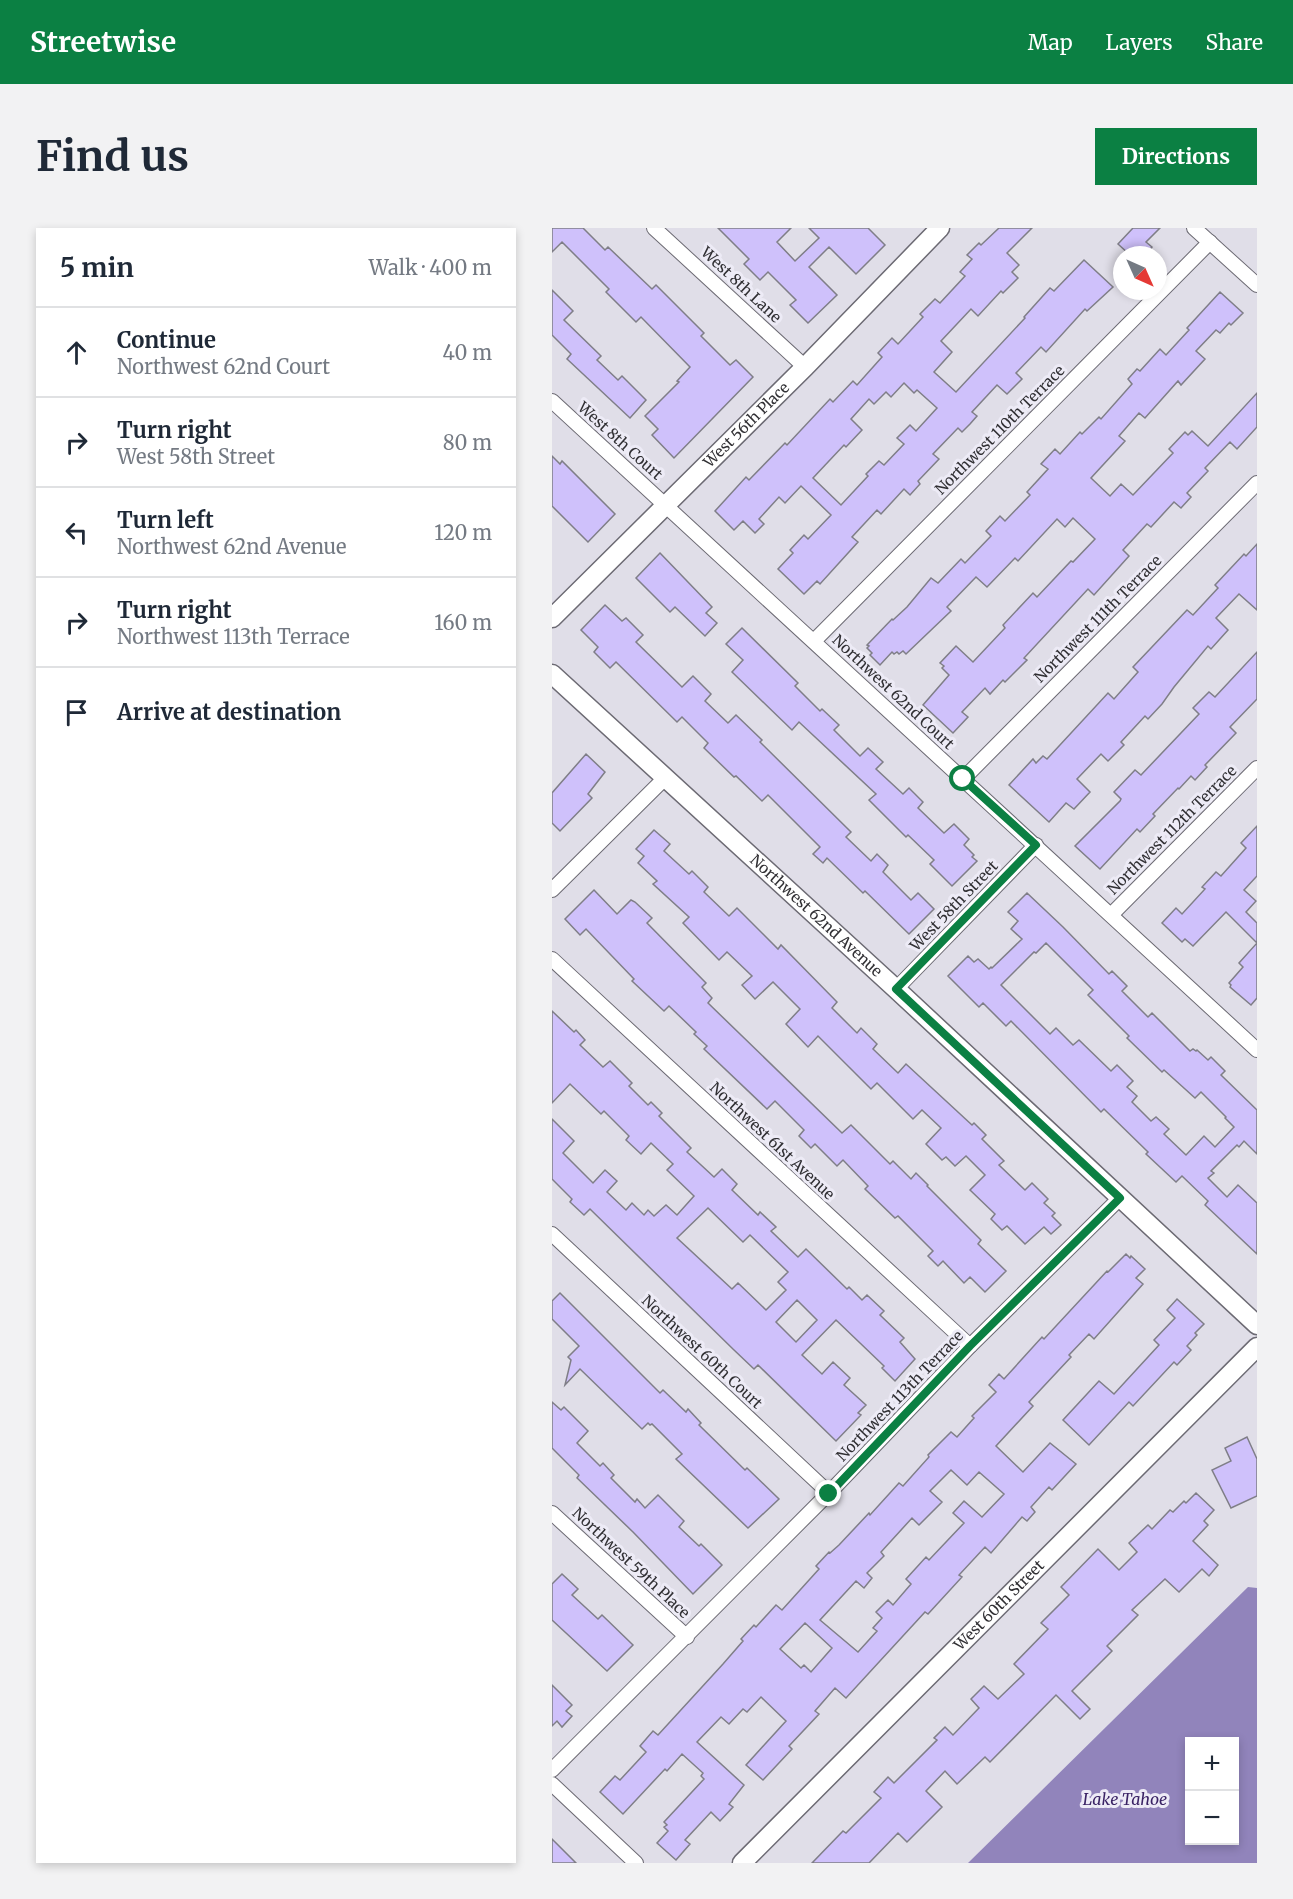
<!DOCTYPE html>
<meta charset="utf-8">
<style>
body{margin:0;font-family:Merriweather,serif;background:#f2f2f3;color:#1f2937}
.controls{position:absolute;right:18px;bottom:18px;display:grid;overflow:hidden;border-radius:0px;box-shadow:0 3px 9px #0003}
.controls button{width:54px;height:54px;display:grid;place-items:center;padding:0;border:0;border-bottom:2px solid #e0e1e3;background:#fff;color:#1f2937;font:30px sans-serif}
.compass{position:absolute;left:561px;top:18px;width:54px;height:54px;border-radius:50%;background:#fff;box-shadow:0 3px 9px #0003;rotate:135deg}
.stop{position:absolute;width:18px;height:18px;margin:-14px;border:4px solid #0b8043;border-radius:50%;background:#fff}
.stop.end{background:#0b8043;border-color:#fff;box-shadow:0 2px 6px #0008}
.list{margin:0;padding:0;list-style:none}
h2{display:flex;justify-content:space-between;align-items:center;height:78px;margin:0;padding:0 24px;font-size:26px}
h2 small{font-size:20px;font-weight:400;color:#747a83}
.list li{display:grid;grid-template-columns:39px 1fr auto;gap:18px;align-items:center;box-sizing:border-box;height:90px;padding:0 24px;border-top:2px solid #e0e1e3}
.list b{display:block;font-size:22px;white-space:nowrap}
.list p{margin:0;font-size:20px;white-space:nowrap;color:#747a83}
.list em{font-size:20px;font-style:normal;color:#747a83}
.icon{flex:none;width:33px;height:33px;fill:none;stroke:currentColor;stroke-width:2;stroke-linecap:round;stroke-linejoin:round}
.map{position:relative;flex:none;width:705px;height:1635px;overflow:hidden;border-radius:0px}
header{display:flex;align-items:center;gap:36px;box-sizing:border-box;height:84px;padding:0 30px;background:#0b8043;color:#fff}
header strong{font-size:28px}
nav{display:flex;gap:33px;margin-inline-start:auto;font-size:21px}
.intro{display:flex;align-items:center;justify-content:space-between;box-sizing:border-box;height:144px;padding:0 36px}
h1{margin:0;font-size:42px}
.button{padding:15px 27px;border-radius:0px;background:#0b8043;color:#fff;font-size:21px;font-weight:700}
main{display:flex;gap:36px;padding:0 36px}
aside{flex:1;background:#fff;border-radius:0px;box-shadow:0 3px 9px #0003}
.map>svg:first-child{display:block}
.water{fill:#9184bb;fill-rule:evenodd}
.building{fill:#cfc1fb;stroke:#7f7e87;stroke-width:1.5;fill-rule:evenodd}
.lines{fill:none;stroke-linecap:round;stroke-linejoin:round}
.minor-casing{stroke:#6c6a73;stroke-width:16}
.tertiary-casing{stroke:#6c6a73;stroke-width:21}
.minor{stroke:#fff;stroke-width:14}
.tertiary{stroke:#fff;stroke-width:18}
.route{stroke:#0b8043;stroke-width:8}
.labels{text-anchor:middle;stroke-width:6;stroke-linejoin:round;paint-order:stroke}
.street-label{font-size:15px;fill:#313034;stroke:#edebf6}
.water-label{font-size:16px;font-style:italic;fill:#3a2365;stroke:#edebf6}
</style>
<header>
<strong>Streetwise</strong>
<nav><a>Map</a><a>Layers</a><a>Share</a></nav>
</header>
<div class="intro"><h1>Find us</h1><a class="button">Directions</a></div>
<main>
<aside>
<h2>5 min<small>Walk · 400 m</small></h2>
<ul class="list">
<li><svg class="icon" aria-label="ahead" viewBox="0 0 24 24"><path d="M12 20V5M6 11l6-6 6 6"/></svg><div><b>Continue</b><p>Northwest 62nd Court</p></div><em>40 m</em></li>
<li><svg class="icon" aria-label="right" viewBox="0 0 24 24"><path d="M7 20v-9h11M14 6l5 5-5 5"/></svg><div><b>Turn right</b><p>West 58th Street</p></div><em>80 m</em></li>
<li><svg class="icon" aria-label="left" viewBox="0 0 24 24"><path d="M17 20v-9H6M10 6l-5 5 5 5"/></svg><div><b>Turn left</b><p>Northwest 62nd Avenue</p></div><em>120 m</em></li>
<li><svg class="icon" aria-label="right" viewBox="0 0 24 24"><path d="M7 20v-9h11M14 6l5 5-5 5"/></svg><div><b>Turn right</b><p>Northwest 113th Terrace</p></div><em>160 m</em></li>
<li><svg class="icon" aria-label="arrive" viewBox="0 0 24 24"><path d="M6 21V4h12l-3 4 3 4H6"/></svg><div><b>Arrive at destination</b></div></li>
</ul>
</aside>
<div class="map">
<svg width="705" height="1635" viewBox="0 0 705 1635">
<rect width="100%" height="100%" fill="#e0dee8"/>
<!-- water -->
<path class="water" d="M696,1359L705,1360V1635H416ZM638,1514H682V1612H638Z"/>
<!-- building -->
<g class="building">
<polygon points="0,0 31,0 53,22 56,19 100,61 104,57 152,105 149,108 178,137 184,132 201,149 122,230 100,207 106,201 93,188 127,154 125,153 138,139 89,89 84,94 54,64 57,61 10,14 0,24"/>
<polygon points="166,0 239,0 225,14 243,33 267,10 257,0 316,0 333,17 304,46 277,19 257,39 285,67 256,95 238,77 244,72 216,44 208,52 192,36 197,31"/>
<path d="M447,0H480L455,25L467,37L460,44L466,50L451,65L449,63L426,88L419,81L389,113L400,124L382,144L404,164L473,90L472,89L498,60L502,63L532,32L561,59L535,83L533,81L494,124L489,119L464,145L470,151L455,166L445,157L420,184L425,188L418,196L410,204L406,200L381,226L387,231L366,253L368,256L358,267L352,261L329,286L325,282L300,309L306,314L268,356L265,353L252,366L226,341L241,325L238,322L252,307L256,311L279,287L249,258L233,275L227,269L207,291L212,296L203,305L191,293L182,302L163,283L194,249L197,252L233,215L235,217L278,171L281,174L301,153L305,157L330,129L326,125L340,110L346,116L371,89L368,86L383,71L388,75L413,48L408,44L420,31L415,27L427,15L429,17ZM352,155L362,165L365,162L385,180L364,203L358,197L345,210L352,216L332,237L327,233L314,246L316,248L289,277L261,250L292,217L294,219L310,202L299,191L317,171L322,176L334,164L339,169Z"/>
<polygon points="581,0 608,0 594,14 600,19 593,27 578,27 566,16"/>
<polygon points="0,62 21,83 12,92 49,128 45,132 66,152 70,148 94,172 78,190 15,131 19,126 0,107"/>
<polygon points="668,64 691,85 679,97 677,95 668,105 664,102 644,123 653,131 629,157 626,153 593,190 587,185 567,208 573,213 539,250 558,268 569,256 581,267 621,225 617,221 633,204 636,207 640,203 656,218 705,165 705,199 685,221 678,214 653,240 656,243 635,265 639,269 629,280 622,274 599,299 595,296 571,322 577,328 542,367 536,361 472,430 475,432 453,454 451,452 438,466 433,460 410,484 416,489 401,505 371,477 397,447 390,440 392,438 388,435 404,418 421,434 453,400 451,397 481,365 485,369 519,333 521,334 543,311 521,290 513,299 505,291 466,333 463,330 435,359 424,349 395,379 399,383 354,426 351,423 347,426 345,424 342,426 340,424 328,437 318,427 320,425 315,420 317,418 315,417 340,391 341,392 355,379 379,350 386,355 409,331 413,335 439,308 434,303 448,288 453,293 478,267 475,264 496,241 489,236 503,221 508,226 528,204 530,206 547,189 549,191 580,156 576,151 585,141 588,143 608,121 614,127 637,102 635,100"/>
<polygon points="0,228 8,236 10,233 63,286 36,314 0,278"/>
<polygon points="705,316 705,382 687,366 664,390 676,402 659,421 656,418 622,459 610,476 596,491 593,488 569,514 572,517 556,533 549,526 525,551 538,564 522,581 514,575 497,594 457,557 481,531 484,535 491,528 495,531 556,465 562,471 586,444 581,439 635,382 641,387 666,360 663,357 692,326 694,328"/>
<polygon points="108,325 160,379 154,385 165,395 153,408 123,379 118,384 84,350"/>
<polygon points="53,377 70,393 74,390 91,407 84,414 130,459 141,448 159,466 153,473 176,495 184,487 210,512 208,514 299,604 294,609 319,633 325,626 336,637 331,644 359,672 366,665 382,681 357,706 313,663 311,665 275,630 271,635 261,626 268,619 216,567 210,573 184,548 182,549 152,520 156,515 130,489 125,494 64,434 58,440 42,424 46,419 29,402"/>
<polygon points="190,400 246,455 243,458 268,483 270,481 287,497 282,502 308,528 316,520 331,534 324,541 351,566 357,560 371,574 366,580 392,605 402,596 417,611 412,617 422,627 420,629 425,633 400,658 378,636 382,632 356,607 354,609 317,572 324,566 247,494 240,502 180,444 191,432 174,416"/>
<polygon points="705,424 705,471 678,499 684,505 653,537 655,539 643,552 639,548 627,561 626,560 601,586 603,588 588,604 585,601 548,641 523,618 568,573 569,571 562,564 583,542 589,547 647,486 641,480 657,464 663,469"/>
<polygon points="34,526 53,544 36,566 40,570 8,603 0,595 0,565"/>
<polygon points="705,598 705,648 692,662 704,673 694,684 705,695 705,715 674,684 641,718 633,711 630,714 610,695 624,680 630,686 653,661 650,659 664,644 669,648 694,620 689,615"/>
<polygon points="102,602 118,616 112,623 137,646 140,643 156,659 152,664 177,688 185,680 226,721 229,717 285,774 280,780 305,805 309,800 325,816 321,821 346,845 354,836 420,897 422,895 434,907 430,911 452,933 447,937 473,962 480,955 496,971 492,975 503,985 500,988 509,997 499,1006 492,999 473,1016 455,998 450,1002 439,991 443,986 418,962 433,947 414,928 403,938 394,929 390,932 374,916 389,900 370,882 361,891 325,855 319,861 266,808 256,819 234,796 248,781 221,754 203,771 190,757 200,748 175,724 167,732 131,695 137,689 101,656 105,653 86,635 92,628 84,621"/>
<polygon points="42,662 65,686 79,672 83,674 100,690 95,695 154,755 150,759 160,770 156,775 290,905 299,897 338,936 341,933 359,951 364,945 376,957 375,958 429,1012 426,1016 454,1043 433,1064 418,1049 412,1055 391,1033 386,1038 376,1028 381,1023 346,988 343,990 313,961 316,958 291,932 285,938 263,916 259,920 247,908 252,902 223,873 215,881 152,821 155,818 142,806 144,804 117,778 112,783 80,753 82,751 34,701 28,707 13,691"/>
<path d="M475,665L511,699L557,746L560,743L575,758L570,763L596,789L600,785L638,823L641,821L644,823L645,822L656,832L659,829L673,843L669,847L705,882V926L692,913L687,919L685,917L659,943L662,945L656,950L675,969L686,957L705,975V1026L653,977L656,973L630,948L624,954L594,926L596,924L552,881L549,884L459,793L454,798L431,775L427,779L396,748L416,728L422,734L426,731L437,741L439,739L440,740L470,711L459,701L466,693L456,684ZM494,715L541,762L536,767L577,808L575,810L610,844L612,842L643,870L649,864L674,889L673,890L682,899L663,919L652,908L634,927L612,906L617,901L604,889L599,893L580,874L585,868L575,859L581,853L565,837L559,843L527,812L521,817L504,800L498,806L449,757L482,724L484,725Z"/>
<polygon points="705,715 705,770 699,777 678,759 679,757 677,755 691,739 687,735"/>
<path d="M0,783L22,804L24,802L33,812L28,817L51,839L58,833L80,855L77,858L96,877L99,874L110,885L107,888L139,920L135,924L162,949L170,941L185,956L180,962L206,987L208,984L224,999L219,1003L246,1029L254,1021L295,1061L297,1059L310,1072L315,1067L332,1083L328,1087L352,1110L348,1114L363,1131L343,1153L330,1140L332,1138L284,1092L250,1127L270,1146L281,1134L298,1150L292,1157L314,1177L306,1185L309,1187L284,1213L206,1137L202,1141L182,1122L38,981L32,987L18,974L20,971L0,951V891L22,913L11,925L41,955L53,942L65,953L55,964L74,982L80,975L92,987L96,982L102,988L114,977L125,987L142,968L115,942L121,936L99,915L89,926L74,912L77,908L52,883L49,886L18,856L0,875ZM156,980L191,1014L198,1007L236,1044L226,1054L234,1062L214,1082L186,1055L180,1061L125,1010ZM245,1072L265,1092L244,1114L224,1094Z"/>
<path d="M574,1026L578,1030L579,1028L593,1041L584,1050L591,1056L542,1111L537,1106L517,1127L519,1129L477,1174L481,1178L444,1218L471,1244L498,1215L524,1236L500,1262L497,1259L479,1279L483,1284L475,1293L470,1289L439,1325L433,1319L407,1347L410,1349L376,1386L373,1384L294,1470L283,1460L263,1483L267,1486L237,1518L240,1521L211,1552L194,1537L234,1493L209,1469L195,1484L191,1481L177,1496L169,1489L145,1514L192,1557L177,1576L181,1579L168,1593L159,1584L133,1612L138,1616L124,1632L105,1615L116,1603L112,1599L115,1597L112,1594L152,1551L149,1548L151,1545L130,1526L115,1543L113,1541L71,1586L48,1564L63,1548L68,1552L94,1524L88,1518L101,1503L106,1507L171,1436L191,1413L189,1411L202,1397L204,1399L224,1377L230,1382L267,1341L264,1338L277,1324L278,1325L287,1317L317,1285L318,1287L347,1255L351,1258L377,1229L376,1227L399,1204L405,1209L422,1190L420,1188L444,1164L437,1157L447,1146L452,1151L490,1109L492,1111L555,1043L556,1044ZM399,1242L415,1257L427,1244L452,1266L430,1289L412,1273L401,1285L412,1295L377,1332L374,1329L354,1351L359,1356L341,1377L336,1372L324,1384L330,1390L321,1400L325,1403L306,1424L268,1392L304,1353L312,1360L320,1350L315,1345L332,1328L329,1324L360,1290L367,1297L390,1274L378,1263ZM253,1395L280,1420L259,1444L252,1437L249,1440L228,1421Z"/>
<polygon points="8,1065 108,1165 111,1162 134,1184 136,1181 149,1195 147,1197 193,1242 195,1240 227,1271 196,1300 124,1231 130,1226 100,1196 98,1197 96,1195 90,1201 28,1141 13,1157 19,1132 16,1129 27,1118 0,1091 0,1073"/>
<polygon points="625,1071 652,1096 643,1105 645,1107 635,1118 639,1122 625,1137 622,1134 581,1178 577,1174 537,1217 511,1192 547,1153 562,1166 607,1117 602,1112 623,1090 615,1082"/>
<polygon points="0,1174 9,1182 12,1179 36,1203 25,1215 48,1238 51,1235 62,1247 59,1250 83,1274 85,1271 93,1280 106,1267 132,1293 127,1299 147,1318 149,1316 170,1337 141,1366 81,1304 25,1250 27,1247 0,1220"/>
<polygon points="695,1209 705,1231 705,1268 679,1280 660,1242 679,1233 673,1220"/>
<polygon points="644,1265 662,1282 652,1293 656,1297 641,1313 666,1337 657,1348 650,1341 627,1364 613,1351 580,1382 586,1387 555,1418 560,1423 520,1463 538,1481 528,1491 504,1467 438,1534 433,1529 405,1556 393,1543 374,1563 390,1579 355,1614 346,1605 317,1635 260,1635 291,1603 294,1605 329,1570 322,1564 336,1549 342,1555 385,1512 382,1510 393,1499 401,1507 427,1480 419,1471 432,1458 446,1471 472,1446 462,1436 496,1401 489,1395 517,1367 509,1359 546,1321 567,1342 585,1324 577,1315 596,1297 600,1301 618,1282 621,1284 632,1273 634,1275"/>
<polygon points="10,1346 26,1361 20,1367 46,1391 50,1387 81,1417 55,1443 0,1392 0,1356"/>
<polygon points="0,1457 20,1477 14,1483 20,1488 10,1499 5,1493 0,1498"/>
<polygon points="0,1611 24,1635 0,1635"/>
</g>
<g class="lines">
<defs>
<g id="minor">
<polyline points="102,0 253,139"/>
<polyline points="642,0 705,57"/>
<polyline points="0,173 705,822"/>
<polyline points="262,413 658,14"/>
<polyline points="411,551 705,255"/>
<polyline points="0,662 113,550"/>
<polyline points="559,687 705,540"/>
<polyline points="0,731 418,1118"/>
<polyline points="344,761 484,617"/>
<polyline points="0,1006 277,1265"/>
<polyline points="0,1285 135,1409"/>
<polyline points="0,1542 277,1265 418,1118 568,970"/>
<polyline points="0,1556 84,1635"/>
</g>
<g id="tertiary">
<path id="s1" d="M0,390L253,139L388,0"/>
<path id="s2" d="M0,446L344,761L705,1097"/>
<path id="s3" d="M190,1635L705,1119"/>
</g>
</defs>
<!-- minor casing -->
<use href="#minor" class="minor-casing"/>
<!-- tertiary casing -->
<use href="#tertiary" class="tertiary-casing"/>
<!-- minor -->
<use href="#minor" class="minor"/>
<!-- tertiary -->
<use href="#tertiary" class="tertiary"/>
</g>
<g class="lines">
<!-- route -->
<polyline class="route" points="277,1266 418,1118 568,970 344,761 484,617 411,551"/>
</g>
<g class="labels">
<!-- street labels -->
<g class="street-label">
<text transform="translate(189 57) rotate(43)" y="5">West 8th Lane</text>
<text dy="5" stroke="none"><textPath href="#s1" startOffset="274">West 56th Place</textPath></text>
<text transform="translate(448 202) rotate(-45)" y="5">Northwest 110th Terrace</text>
<text transform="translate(68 213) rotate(42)" y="5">West 8th Court</text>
<text transform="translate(546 391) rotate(-45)" y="5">Northwest 111th Terrace</text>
<text transform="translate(341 464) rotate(43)" y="5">Northwest 62nd Court</text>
<text transform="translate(620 602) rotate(-45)" y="5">Northwest 112th Terrace</text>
<text transform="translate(402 678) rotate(-46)" y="5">West 58th Street</text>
<text dy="5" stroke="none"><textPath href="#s2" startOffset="358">Northwest 62nd Avenue</textPath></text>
<text transform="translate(220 913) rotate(43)" y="5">Northwest 61st Avenue</text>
<text transform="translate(150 1124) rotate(43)" y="5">Northwest 60th Court</text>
<text transform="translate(348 1168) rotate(-46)" y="5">Northwest 113th Terrace</text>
<text transform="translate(79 1335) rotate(43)" y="5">Northwest 59th Place</text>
<text dy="5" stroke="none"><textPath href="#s3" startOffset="364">West 60th Street</textPath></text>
</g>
<!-- water labels -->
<g class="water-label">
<text x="573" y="1577">Lake Tahoe</text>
</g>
</g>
</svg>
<div class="controls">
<button>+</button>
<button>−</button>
</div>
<svg class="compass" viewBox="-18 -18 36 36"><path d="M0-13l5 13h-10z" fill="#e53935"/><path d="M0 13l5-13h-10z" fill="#747a83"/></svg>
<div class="stop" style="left:411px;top:551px"></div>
<div class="stop end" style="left:277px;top:1266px"></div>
</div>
</main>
